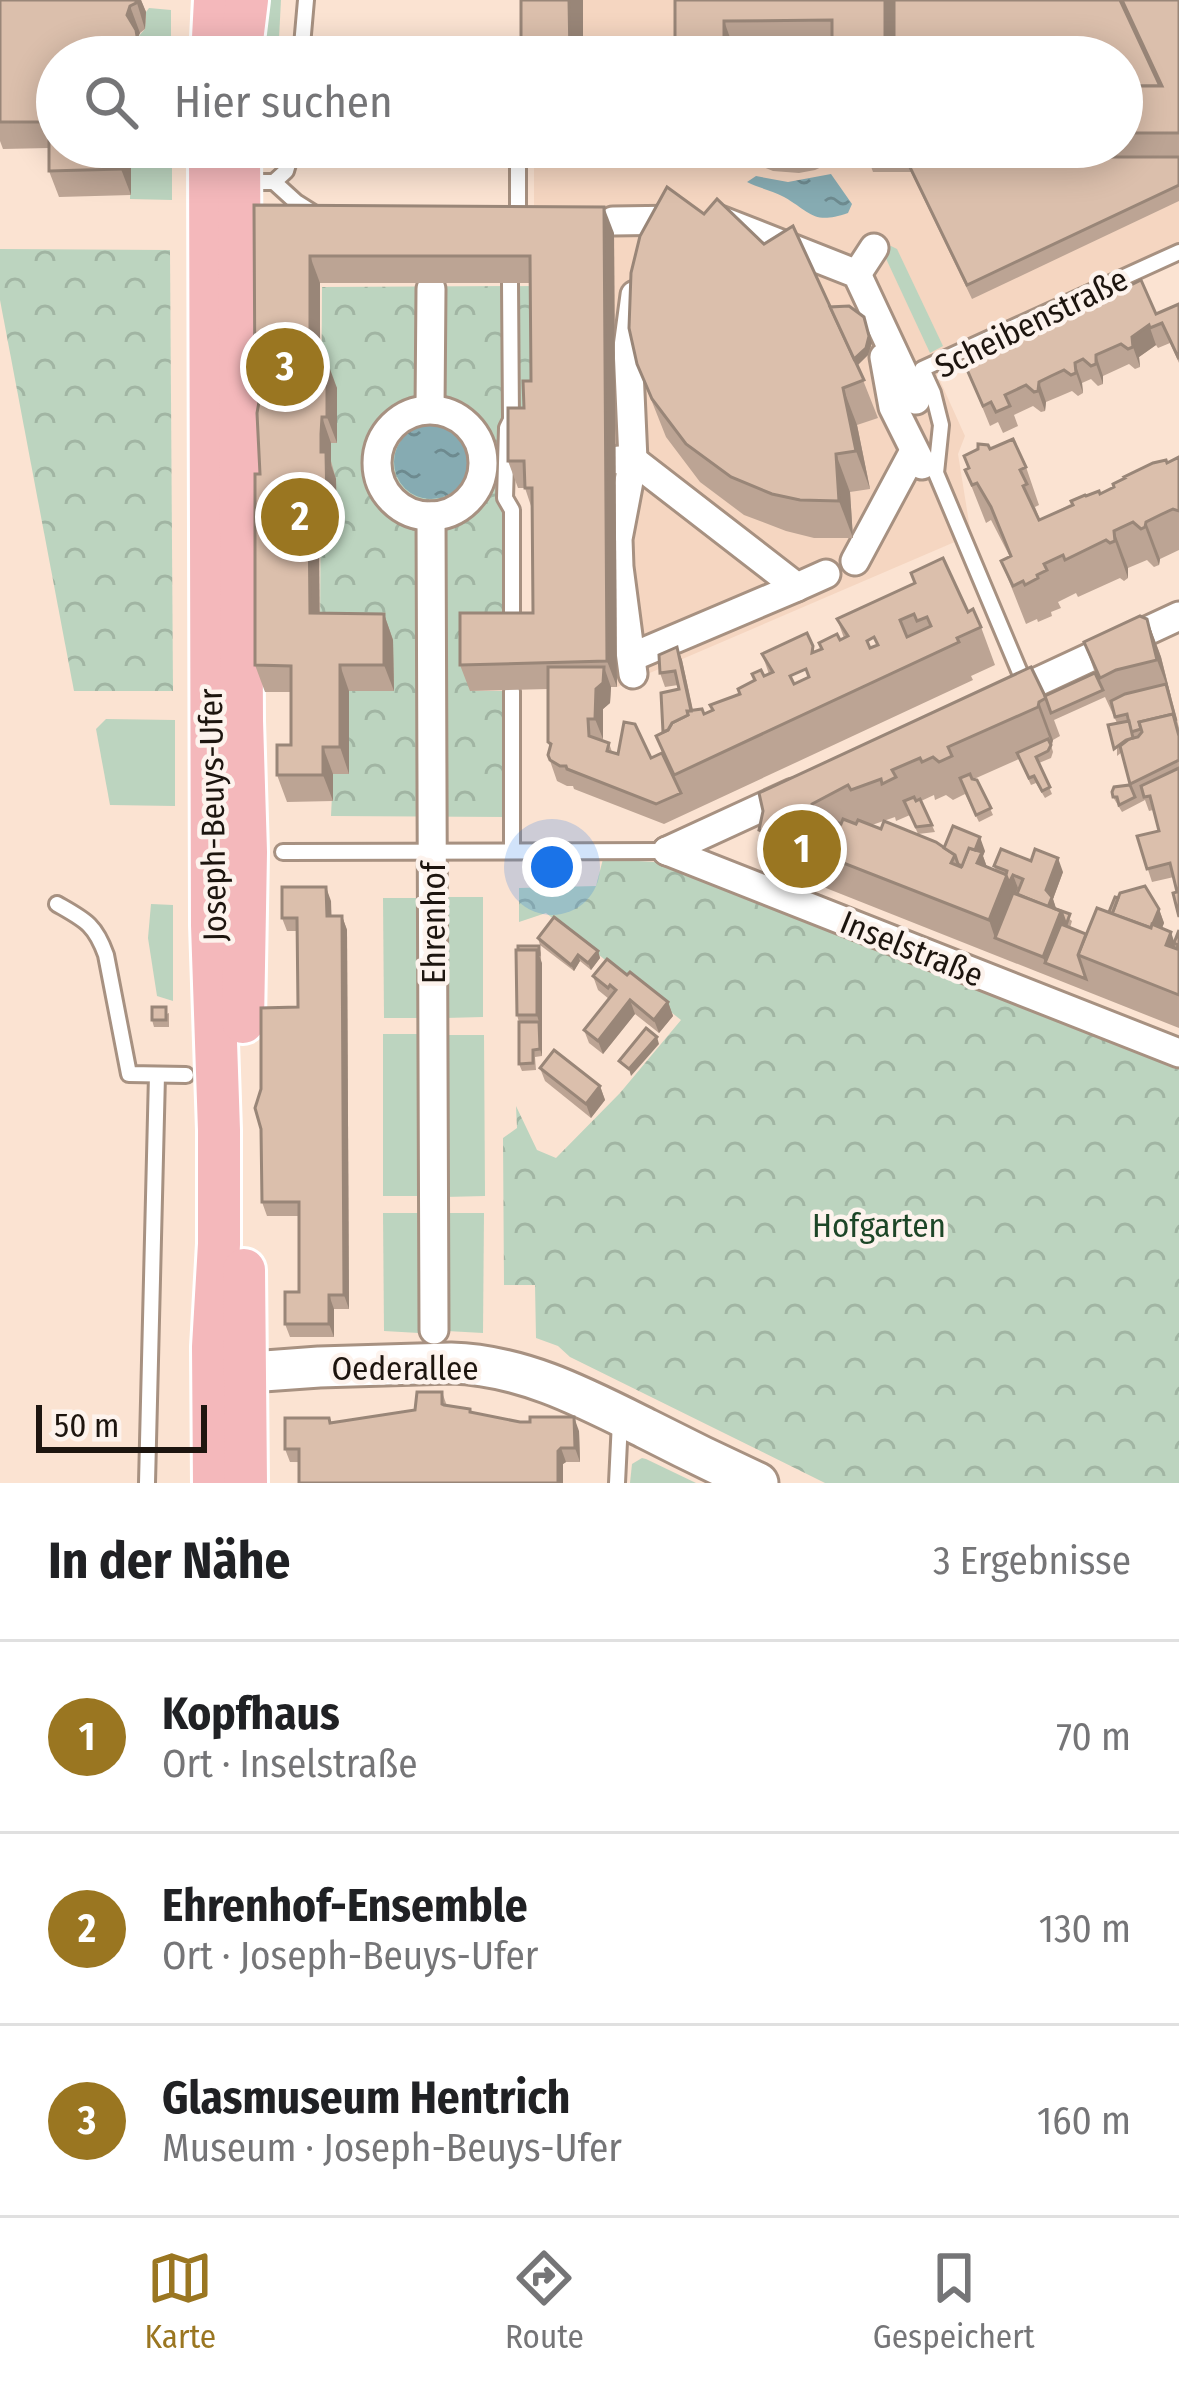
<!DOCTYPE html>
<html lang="de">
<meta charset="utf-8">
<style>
body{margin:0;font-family:"Fira Sans Condensed",sans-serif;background:#f6f6f6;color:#202124}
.scale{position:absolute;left:36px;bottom:30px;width:171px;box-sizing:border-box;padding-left:12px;border:6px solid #1d150f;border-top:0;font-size:33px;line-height:42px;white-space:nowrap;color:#1d150f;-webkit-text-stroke:9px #fdf3ed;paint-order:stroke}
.you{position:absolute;left:552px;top:867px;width:42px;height:42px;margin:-30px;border:9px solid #fff;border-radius:50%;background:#1a73e8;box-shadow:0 0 0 18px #1a73e833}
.badge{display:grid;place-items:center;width:78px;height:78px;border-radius:50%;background:#9a7621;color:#fff;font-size:39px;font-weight:700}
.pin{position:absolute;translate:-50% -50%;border:6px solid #fff;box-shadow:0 3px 12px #0006}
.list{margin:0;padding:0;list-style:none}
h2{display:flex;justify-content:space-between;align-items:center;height:156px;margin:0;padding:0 48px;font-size:51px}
h2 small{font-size:39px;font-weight:400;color:#757577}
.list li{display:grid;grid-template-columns:78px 1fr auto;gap:36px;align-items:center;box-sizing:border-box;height:192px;padding:0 48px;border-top:3px solid #e0e0e0}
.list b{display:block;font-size:45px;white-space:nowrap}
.list p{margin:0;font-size:39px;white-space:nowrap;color:#757577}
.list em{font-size:39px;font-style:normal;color:#757577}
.icon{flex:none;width:66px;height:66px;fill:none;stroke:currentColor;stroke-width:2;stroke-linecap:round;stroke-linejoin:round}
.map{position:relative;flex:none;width:1179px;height:1483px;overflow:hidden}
.search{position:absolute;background:#fff;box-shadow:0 6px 30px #0003;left:36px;right:36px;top:36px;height:132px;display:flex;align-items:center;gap:30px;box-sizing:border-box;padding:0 42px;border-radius:66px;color:#757577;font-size:45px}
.sheet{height:732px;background:#fff}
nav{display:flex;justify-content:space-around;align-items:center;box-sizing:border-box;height:168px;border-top:3px solid #e0e0e0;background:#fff;font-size:33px;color:#757577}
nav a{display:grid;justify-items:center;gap:6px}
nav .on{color:#9a7621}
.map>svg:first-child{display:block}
.built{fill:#f5d6c1}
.grass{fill:#bcd4bf}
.park{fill:url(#park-crowns)}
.water{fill:url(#water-ripples)}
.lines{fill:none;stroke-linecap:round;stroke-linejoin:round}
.lane-casing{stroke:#a79181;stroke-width:20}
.street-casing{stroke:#a79181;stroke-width:33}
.secondary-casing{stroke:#a79181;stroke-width:45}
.primary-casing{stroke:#fff;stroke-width:48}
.lane{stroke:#fff;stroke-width:14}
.street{stroke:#fff;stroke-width:27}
.secondary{stroke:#fff;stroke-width:39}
.primary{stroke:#f4b8bb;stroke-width:42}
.wall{fill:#bca494;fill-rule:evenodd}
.shaded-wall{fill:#998678}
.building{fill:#dbbfac;stroke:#998678;stroke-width:3;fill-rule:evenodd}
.labels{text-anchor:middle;stroke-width:9;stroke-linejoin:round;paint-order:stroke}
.street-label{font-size:33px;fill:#1d150f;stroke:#fdf3ed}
.park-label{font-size:33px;fill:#1d4627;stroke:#fdf3ed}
</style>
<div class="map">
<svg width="1179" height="1483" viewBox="0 0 1179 1483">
<defs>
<pattern id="park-crowns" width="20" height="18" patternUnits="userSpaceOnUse" patternTransform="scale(3)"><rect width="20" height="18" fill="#bcd4bf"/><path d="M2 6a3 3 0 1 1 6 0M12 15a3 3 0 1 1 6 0" fill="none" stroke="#a1b5a3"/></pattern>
<pattern id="water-ripples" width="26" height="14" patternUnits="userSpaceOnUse" patternTransform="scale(3)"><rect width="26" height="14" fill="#86abb2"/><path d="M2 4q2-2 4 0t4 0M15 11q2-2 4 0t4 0" fill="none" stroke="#6d8a8f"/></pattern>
</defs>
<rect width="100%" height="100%" fill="#fbe3d2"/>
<!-- built -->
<polygon class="built" points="532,0 1179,0 1179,258 937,374 965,436 958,454 971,535 617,687 611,209 534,208 534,147 1122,147 1122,57 532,57"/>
<!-- grass -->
<g class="grass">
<polygon points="258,0 281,0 278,57 252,57"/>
<polygon points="149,8 171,10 171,57 146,57 138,37 145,29 146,12"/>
<polygon points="131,147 172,147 172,200 130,199"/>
<polygon points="891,246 897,249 943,346 930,353 882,250"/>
<polygon points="106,719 175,720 175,806 110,805 96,729"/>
<polygon points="444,897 483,897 483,1017 445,1018"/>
<polygon points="383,898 420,898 421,1018 384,1018"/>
<polygon points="151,904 173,905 173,1001 157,996 148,938"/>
<rect x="383" y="1034" width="38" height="162"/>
<polygon points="445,1035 484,1035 485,1196 445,1197"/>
<polygon points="383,1213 421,1213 419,1333 384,1331"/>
<polygon points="446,1213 484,1213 483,1333 447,1331"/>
<polygon points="642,1458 646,1459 696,1483 630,1483 632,1464"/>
</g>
<!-- park -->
<g class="park">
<polygon points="0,249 170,250 173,691 74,691 0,300"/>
<polygon points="536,286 536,404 504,419 505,639 470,691 505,691 505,817 331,816 333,774 320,639 322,287"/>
<polygon points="603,859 656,862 672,867 1179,1068 1179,1483 825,1483 570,1357 558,1346 536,1338 535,1285 504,1285 503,1138 517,1128 516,1106 537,1150 556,1158 620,1093 681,1020 546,913 519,922 519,888 596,886"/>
</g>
<!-- water -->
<g class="water">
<path d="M831,174L852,204L848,213C813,225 812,213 784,197C773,191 759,188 747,182L756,176L788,182Z"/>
<circle cx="431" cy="462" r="37"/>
</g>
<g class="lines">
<defs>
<g id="lane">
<polyline points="301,57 306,0"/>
<polyline points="518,167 518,220"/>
<polyline points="246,182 274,182 296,202 315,214"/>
<polyline points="274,182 286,171 293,147"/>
<polyline points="510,283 511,420 507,428 505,498 512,510 512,629"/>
<polyline points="1026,687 936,473 941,425 933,393 922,369 1179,252"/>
<polyline points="512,691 512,850"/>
<polyline points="283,852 667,851"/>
<path d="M57,904C85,920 95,924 106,955L129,1074L186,1075"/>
<polyline points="147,1483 157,1075"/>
<polyline points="617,1483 620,1421"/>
</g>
<g id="street">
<polyline points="720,220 857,274 916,400"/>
<polyline points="613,221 681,220"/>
<polyline points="857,274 874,248"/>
<polyline points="884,357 893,407 922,465"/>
<polyline points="430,409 431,289"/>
<circle cx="430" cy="463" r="53"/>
<polyline points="619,460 633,460 797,587 826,574"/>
<polyline points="431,516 434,1330"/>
<polyline points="855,561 914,451"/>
<polyline points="632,657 797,587"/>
<polyline points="633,674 619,567 618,539 633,460 628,347 635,295"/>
<polyline points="1009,695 1179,616"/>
<polyline points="667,851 793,793"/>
<polyline points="667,851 1179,1053"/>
</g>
<path id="secondary" d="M218,1381L224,1374L319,1367L451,1363C523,1365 585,1398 647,1429C684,1448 721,1466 758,1483"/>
<g id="primary">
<polyline points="212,57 215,0"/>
<polyline points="240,57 247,0"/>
<polyline points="210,147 212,925 219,1130 219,1244 213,1347 214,1483"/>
<polyline points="239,147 242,721 246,852 243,1022"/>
<polyline points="244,1270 246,1483"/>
</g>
</defs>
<!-- lane casing -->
<use href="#lane" class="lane-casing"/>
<!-- street casing -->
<use href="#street" class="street-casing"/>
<!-- secondary casing -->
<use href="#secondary" class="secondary-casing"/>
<!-- primary casing -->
<use href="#primary" class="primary-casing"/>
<!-- lane -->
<use href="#lane" class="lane"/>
<!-- street -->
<use href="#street" class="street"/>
<!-- secondary -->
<use href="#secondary" class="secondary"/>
<!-- primary -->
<use href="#primary" class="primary"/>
</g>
<!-- wall -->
<g class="wall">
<polygon points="0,0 141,0 146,12 145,29 140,33 138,37 57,57 131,147 131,195 59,197 49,171 49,148 3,149 0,141"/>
<polygon points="675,0 1179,0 1179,201 972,299 911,172 873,172 864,147 1122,147 1122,57 675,57"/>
<polygon points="559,147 712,147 713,155 562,156"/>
<polygon points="744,147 837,147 837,160 815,170 799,173 773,171 749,161"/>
<path d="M254,205L614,233L617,687H611L610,703L603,709V739H597L609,743L612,752L651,758L663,754L656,736L663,732L679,689L678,685L665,687L660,673L677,647L682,660L693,710L704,714L740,694L769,674L762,654L815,652L844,638L837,619L968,612L981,627L995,665L971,676L973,680L664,824L574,789L573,786H567L557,781L548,755L550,748L548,742V689L470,691L460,665L533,613L532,509L525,488H518L508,461L531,381L530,283H320V361L337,388V443H331V461L336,479L337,534H319V613L384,614L393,640L394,691H349V774H333V801L287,802L277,775L291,745V692H265L255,665L260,474L258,406L255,396ZM874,637L878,644L870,648L867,641ZM806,669L809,676L794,683L790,676Z"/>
<polygon points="704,214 830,307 872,343 868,355 857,365 878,418 857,425 870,489 850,492 853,538 814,538 786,531 744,515 700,482 666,437 637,364"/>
<polygon points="1179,304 1179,363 1170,343 1158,348 1156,345 1139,357 1140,367 1135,369 1129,364 1103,376 1103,384 1098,386 1091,379 1082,383 1083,393 1078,396 1072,391 1058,397 1046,402 1045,411 1041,412 1033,406 1014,415 1018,426 1003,433 998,422 990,426 965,365 999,348 1156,314"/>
<polygon points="990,449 1026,467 1039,505 1035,507 1040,520 1086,496 1100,494 1179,457 1179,550 1160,559 1159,565 1154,567 1147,560 1128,568 1128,578 1124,581 1120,578 1078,597 1076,593 1058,602 1061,608 1051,612 1052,616 1038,622 1037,619 1026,624 1001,561 1010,557 991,520 986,523 965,470 968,469 964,456"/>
<polygon points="1147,619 1161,657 1179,728 1179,917 1177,892 1174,877 1152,882 1137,836 1159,831 1153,810 1149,811 1145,800 1122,812 1113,797 1130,785 1122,752 1117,756 1117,723 1105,697 1054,720 1060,736 1053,740 1051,745 1053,752 1051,758 1039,763 1052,794 1045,798 1036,783 1031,785 1019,759 974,779 977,780 993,815 979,822 965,794 953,800 946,795 935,800 934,795 921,801 935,832 918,834 910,815 896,821 895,817 872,825 944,848 985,851 983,856 987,867 996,871 994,866 1063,872 1053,899 1056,909 1072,921 1070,928 1086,934 1109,912 1159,909 1164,923 1162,928 1175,942 1179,930 1179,1028 773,867 759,830 1031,667 1045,696 1095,673 1084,642"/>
<polygon points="331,901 331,916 342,916 347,930 349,1309 334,1309 334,1337 290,1337 285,1324 299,1292 299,1216 267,1216 262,1202 298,1007 297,931 287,931 282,918"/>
<polygon points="538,938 598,951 600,958 591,970 580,961 574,971 540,945"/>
<polygon points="539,946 541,953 542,1056 535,1057 536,1070 522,1071 519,1064 519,1022 517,1015"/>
<polygon points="627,975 668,1002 673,1016 659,1033 635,1014 603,1054 589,1043 584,1030 609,999 598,990 593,976"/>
<polygon points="169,1013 169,1027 154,1027 152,1020"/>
<polygon points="540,1068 600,1086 605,1100 591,1118 545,1081"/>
<polygon points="442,1392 447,1406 470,1409 472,1413 520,1422 579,1431 580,1462 566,1462 563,1464 290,1462 285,1449 331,1423 415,1410"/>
</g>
<!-- shaded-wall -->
<g class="shaded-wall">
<polygon points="136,0 141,0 146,12 145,29"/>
<polygon points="569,0 583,0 583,57 570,57"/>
<rect x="885" y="0" width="14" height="57"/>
<polygon points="130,6 140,33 138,37 145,57 137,57 127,15"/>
<polygon points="724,21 737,57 724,57"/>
<polygon points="121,147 131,147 131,195 121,169"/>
<polygon points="604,207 614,233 617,687 607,661"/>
<polygon points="310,256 320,283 320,388 310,361"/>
<polygon points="864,317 872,343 868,355 855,368 852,361"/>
<polygon points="1149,325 1156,345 1139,357 1140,367 1133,347 1132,337"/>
<polygon points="1096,355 1103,376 1103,384 1096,364"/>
<polygon points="327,361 337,388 337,443 327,417"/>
<polygon points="1075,363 1082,383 1083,393 1076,373"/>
<polygon points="1039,382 1046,402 1045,411 1038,391"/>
<polygon points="843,388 857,425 870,489 856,451"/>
<polygon points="322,417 331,443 331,465 336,479 337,534 327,508 321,452"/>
<polygon points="836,454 850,492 853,538 839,501"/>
<polygon points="309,508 319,534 320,639 310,613"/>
<polygon points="1146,522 1160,559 1159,565 1145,527"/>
<polygon points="1114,531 1128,568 1128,578 1115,541"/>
<polygon points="384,614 393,640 394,691 384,665"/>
<polygon points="1147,619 1161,657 1171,697 1157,660"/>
<polygon points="677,647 682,660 702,753 697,739"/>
<polygon points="340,665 349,691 349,774 340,747"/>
<polygon points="604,667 611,687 610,703 603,709 603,739 595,719 596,689"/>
<polygon points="1039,702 1053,740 1052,745 1038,707"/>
<polygon points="323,747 333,774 333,801 323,775"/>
<polygon points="980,837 985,851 983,856 995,890 968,868"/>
<polygon points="1058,858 1063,872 1053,899 1057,911 1046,911 1046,890"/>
<polygon points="1007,875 1013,875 1018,888 995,938 989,920"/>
<polygon points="326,887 331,901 332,930 327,916"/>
<polygon points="1159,909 1164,923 1149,961 1144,947"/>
<polygon points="1061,911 1068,932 1045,963 1043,957"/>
<polygon points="342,916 347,930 349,1309 344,1295"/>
<polygon points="1171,932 1175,944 1174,943 1179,957 1166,945"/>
<polygon points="537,950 542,963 542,1056 540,1049 539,1022 537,1015"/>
<polygon points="598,951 600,958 591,970 588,963"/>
<polygon points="578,955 580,961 574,971 571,965"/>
<polygon points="630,1000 635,1014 603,1054 598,1041"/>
<polygon points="668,1002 673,1016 659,1033 654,1020"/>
<polygon points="657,1037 659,1044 631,1076 629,1069"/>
<polygon points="600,1086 605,1100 591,1118 586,1104"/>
<polygon points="329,1295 334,1309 334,1337 329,1324"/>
<polygon points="574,1417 579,1431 580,1462 575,1448"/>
<polygon points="561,1448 566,1462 563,1464 563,1483 558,1483 558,1451"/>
</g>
<!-- building -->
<g class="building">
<polygon points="0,0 136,0 136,3 130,6 127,15 136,30 139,48 137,57 57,57 57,147 121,147 121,169 49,171 49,122 0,122"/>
<polygon points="521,0 569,0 570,57 521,57"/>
<polygon points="675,0 885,0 885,57 832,57 832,20 724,21 724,57 675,57"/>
<polygon points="894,0 1120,0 1160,86 1122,86 1122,57 894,57"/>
<polygon points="1122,0 1179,0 1179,133 1122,133 1122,86 1162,86"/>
<polygon points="832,44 832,57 733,57 733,45"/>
<polygon points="744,147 831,147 810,156 794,159 768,157 753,153"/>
<polygon points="905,157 1179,157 1179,185 967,285"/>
<polygon points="667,187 704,214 717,199 764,244 793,226 864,380 843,388 856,451 836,454 839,501 800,500 772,494 731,477 686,444 652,399 637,364 629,328 631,273 640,236"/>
<polygon points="254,205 604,207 607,661 460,665 460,613 533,613 532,488 525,488 524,461 508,461 508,408 524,408 523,381 531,381 530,256 310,256 310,361 327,361 327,417 322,417 321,434 321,452 326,452 327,508 309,508 310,613 384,614 384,665 340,665 340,747 323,747 323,775 277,775 277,745 291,745 291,666 255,665 255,474 260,474 257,413 260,396 255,396"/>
<polygon points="1141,280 1156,314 1179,304 1179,359 1162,323 1150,328 1149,325 1132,337 1133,347 1128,349 1121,344 1096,355 1096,364 1091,366 1083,359 1075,363 1076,373 1071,375 1064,370 1051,376 1039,382 1038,391 1034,392 1026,385 1005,395 1010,406 996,412 991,402 983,406 965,365 970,363 967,357 997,344 999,348 1029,336"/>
<polygon points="849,306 864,317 869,336 866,348 854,359 830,307"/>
<polygon points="1013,439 1026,467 1020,470 1027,484 1023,486 1039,520 1073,505 1071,501 1085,495 1086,496 1099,491 1100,494 1114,487 1113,484 1125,478 1124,477 1153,463 1166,460 1167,463 1179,457 1179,511 1173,509 1160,515 1146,522 1145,527 1141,529 1133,522 1114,531 1115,541 1110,543 1106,540 1065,560 1063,555 1044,564 1047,570 1037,575 1038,578 1025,585 1023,581 1013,586 1001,561 1011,556 991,507 977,483 972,485 965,470 969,468 964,456 978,449 978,444 988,445 990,449"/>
<path d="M943,558L968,612L973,609L981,627L957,638L959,642L674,775L656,736L668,730L672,723L688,715L687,711L702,709L704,714L713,710L710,705L740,694L738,689L755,680L752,674L761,670L764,676L773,672L762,654L807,633L813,646L812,653L822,649L819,643L837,634L840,640L848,636L837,619L915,583L911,573ZM914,614L917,621L927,617L931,626L907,637L900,620ZM874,637L878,645L870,648L867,641ZM806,669L809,677L794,684L790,676Z"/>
<polygon points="1140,616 1147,619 1157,660 1116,670 1100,678 1084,642"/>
<polygon points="677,647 691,711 687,711 688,715 672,723 668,730 663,732 661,693 679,689 675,671 660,673 659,655"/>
<polygon points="548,667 604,667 603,683 596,689 595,719 588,719 589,736 609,743 607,751 618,754 624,722 635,724 651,758 662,753 681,793 656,804 567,769 566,766 560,766 550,760 548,755 551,744 548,742"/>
<polygon points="1031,667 1046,698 1039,702 1038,707 948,747 952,756 939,762 933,757 922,762 920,758 892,770 896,777 882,784 881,779 851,790 848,785 812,804 813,813 841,824 843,819 856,824 858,820 881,829 884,821 936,842 955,855 951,863 961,867 969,848 982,852 977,863 1007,875 989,920 759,830 763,811 759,793"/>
<polygon points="1095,673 1103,690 1051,713 1045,696"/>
<polygon points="1166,684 1176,721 1173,714 1139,722 1141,729 1131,732 1127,714 1115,717 1111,701 1125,694"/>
<polygon points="1173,714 1179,736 1179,760 1130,784 1120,746 1129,739 1138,737 1142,732 1139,722"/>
<polygon points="1129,721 1133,738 1126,740 1114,749 1108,725"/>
<polygon points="1048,739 1051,745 1048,751 1036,757 1050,787 1042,791 1034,776 1029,778 1017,753"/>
<polygon points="1179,768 1179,917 1173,893 1177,892 1170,863 1147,869 1137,836 1159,831 1150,796 1144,797 1141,786"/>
<polygon points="970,774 972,779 977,780 991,808 976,815 960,778"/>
<polygon points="1130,785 1135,797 1119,805 1117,797 1113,797 1112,792 1114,787"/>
<polygon points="914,797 916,801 920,799 932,825 916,827 904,801"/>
<polygon points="953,826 980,837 975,850 969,848 962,866 958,864 955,855 944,848"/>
<polygon points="1001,849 1031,861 1035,849 1058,858 1046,890 1052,897 1048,907 1017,894 1023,879 1013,875 1009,883 1006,875 1007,871 994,866"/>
<polygon points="1145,886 1159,909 1151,928 1112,914 1120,893"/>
<polygon points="282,887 326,887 327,916 342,916 344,1295 329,1295 329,1324 285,1324 285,1292 299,1292 299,1202 262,1202 261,1129 255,1108 261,1089 261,1008 298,1007 297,918 282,918"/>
<polygon points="1013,893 1061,911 1043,957 995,938"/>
<polygon points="1115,897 1118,898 1112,914 1109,912"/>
<polygon points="1053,908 1070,914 1066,925 1061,911"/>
<polygon points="1097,908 1151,928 1152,924 1171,932 1166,945 1177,949 1178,945 1174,943 1179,930 1179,995 1078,955"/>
<polygon points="554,917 598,951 588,963 578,955 571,965 538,938"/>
<polygon points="1061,924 1086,934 1078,955 1086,979 1045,963"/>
<polygon points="518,946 539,946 539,956 537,950 518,950"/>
<polygon points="516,950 537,950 537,1015 517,1015"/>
<polygon points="607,959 627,975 630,972 668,1002 654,1020 630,1000 598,1041 584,1030 616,990 610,985 608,988 593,976"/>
<rect x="152" y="1007" width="14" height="13"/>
<polygon points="519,1022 539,1022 540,1049 533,1050 533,1063 519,1064"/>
<polygon points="646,1028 657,1037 629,1069 619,1061"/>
<polygon points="554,1050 600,1086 586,1104 540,1068"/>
<polygon points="417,1392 442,1392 442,1404 444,1405 470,1409 470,1412 520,1422 530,1422 530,1417 574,1417 575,1448 561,1448 558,1451 558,1483 299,1483 299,1449 285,1449 285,1418 329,1418 330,1423 415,1410"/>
</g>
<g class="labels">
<!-- street labels -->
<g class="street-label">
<text transform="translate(1031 322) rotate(-26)" y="12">Scheibenstraße</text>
<text transform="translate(212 815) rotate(-91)" y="12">Joseph-Beuys-Ufer</text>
<text transform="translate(433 923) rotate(-90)" y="12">Ehrenhof</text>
<text transform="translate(912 948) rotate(22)" y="12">Inselstraße</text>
<text x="405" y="1380">Oederallee</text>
</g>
<!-- park labels -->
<g class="park-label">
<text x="879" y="1237">Hofgarten</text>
</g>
</g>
</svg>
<div class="scale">50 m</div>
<div class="you"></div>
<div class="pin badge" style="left:802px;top:849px">1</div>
<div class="pin badge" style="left:300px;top:517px">2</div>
<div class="pin badge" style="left:285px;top:367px">3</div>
<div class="search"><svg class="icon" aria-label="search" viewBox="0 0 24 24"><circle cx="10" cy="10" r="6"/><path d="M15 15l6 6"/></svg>Hier suchen</div>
</div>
<section class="sheet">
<h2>In der Nähe<small>3 Ergebnisse</small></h2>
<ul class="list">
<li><span class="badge">1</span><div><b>Kopfhaus</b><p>Ort · Inselstraße</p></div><em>70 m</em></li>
<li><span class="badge">2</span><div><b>Ehrenhof-Ensemble</b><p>Ort · Joseph-Beuys-Ufer</p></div><em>130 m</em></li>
<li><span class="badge">3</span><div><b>Glasmuseum Hentrich</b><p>Museum · Joseph-Beuys-Ufer</p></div><em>160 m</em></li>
</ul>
</section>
<nav>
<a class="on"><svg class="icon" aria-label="map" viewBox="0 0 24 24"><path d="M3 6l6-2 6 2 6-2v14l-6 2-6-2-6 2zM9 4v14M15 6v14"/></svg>Karte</a>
<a><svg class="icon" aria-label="directions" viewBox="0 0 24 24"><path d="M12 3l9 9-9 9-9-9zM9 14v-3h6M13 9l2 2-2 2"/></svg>Route</a>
<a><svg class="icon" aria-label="saved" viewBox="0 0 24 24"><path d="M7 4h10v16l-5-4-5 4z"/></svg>Gespeichert</a>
</nav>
